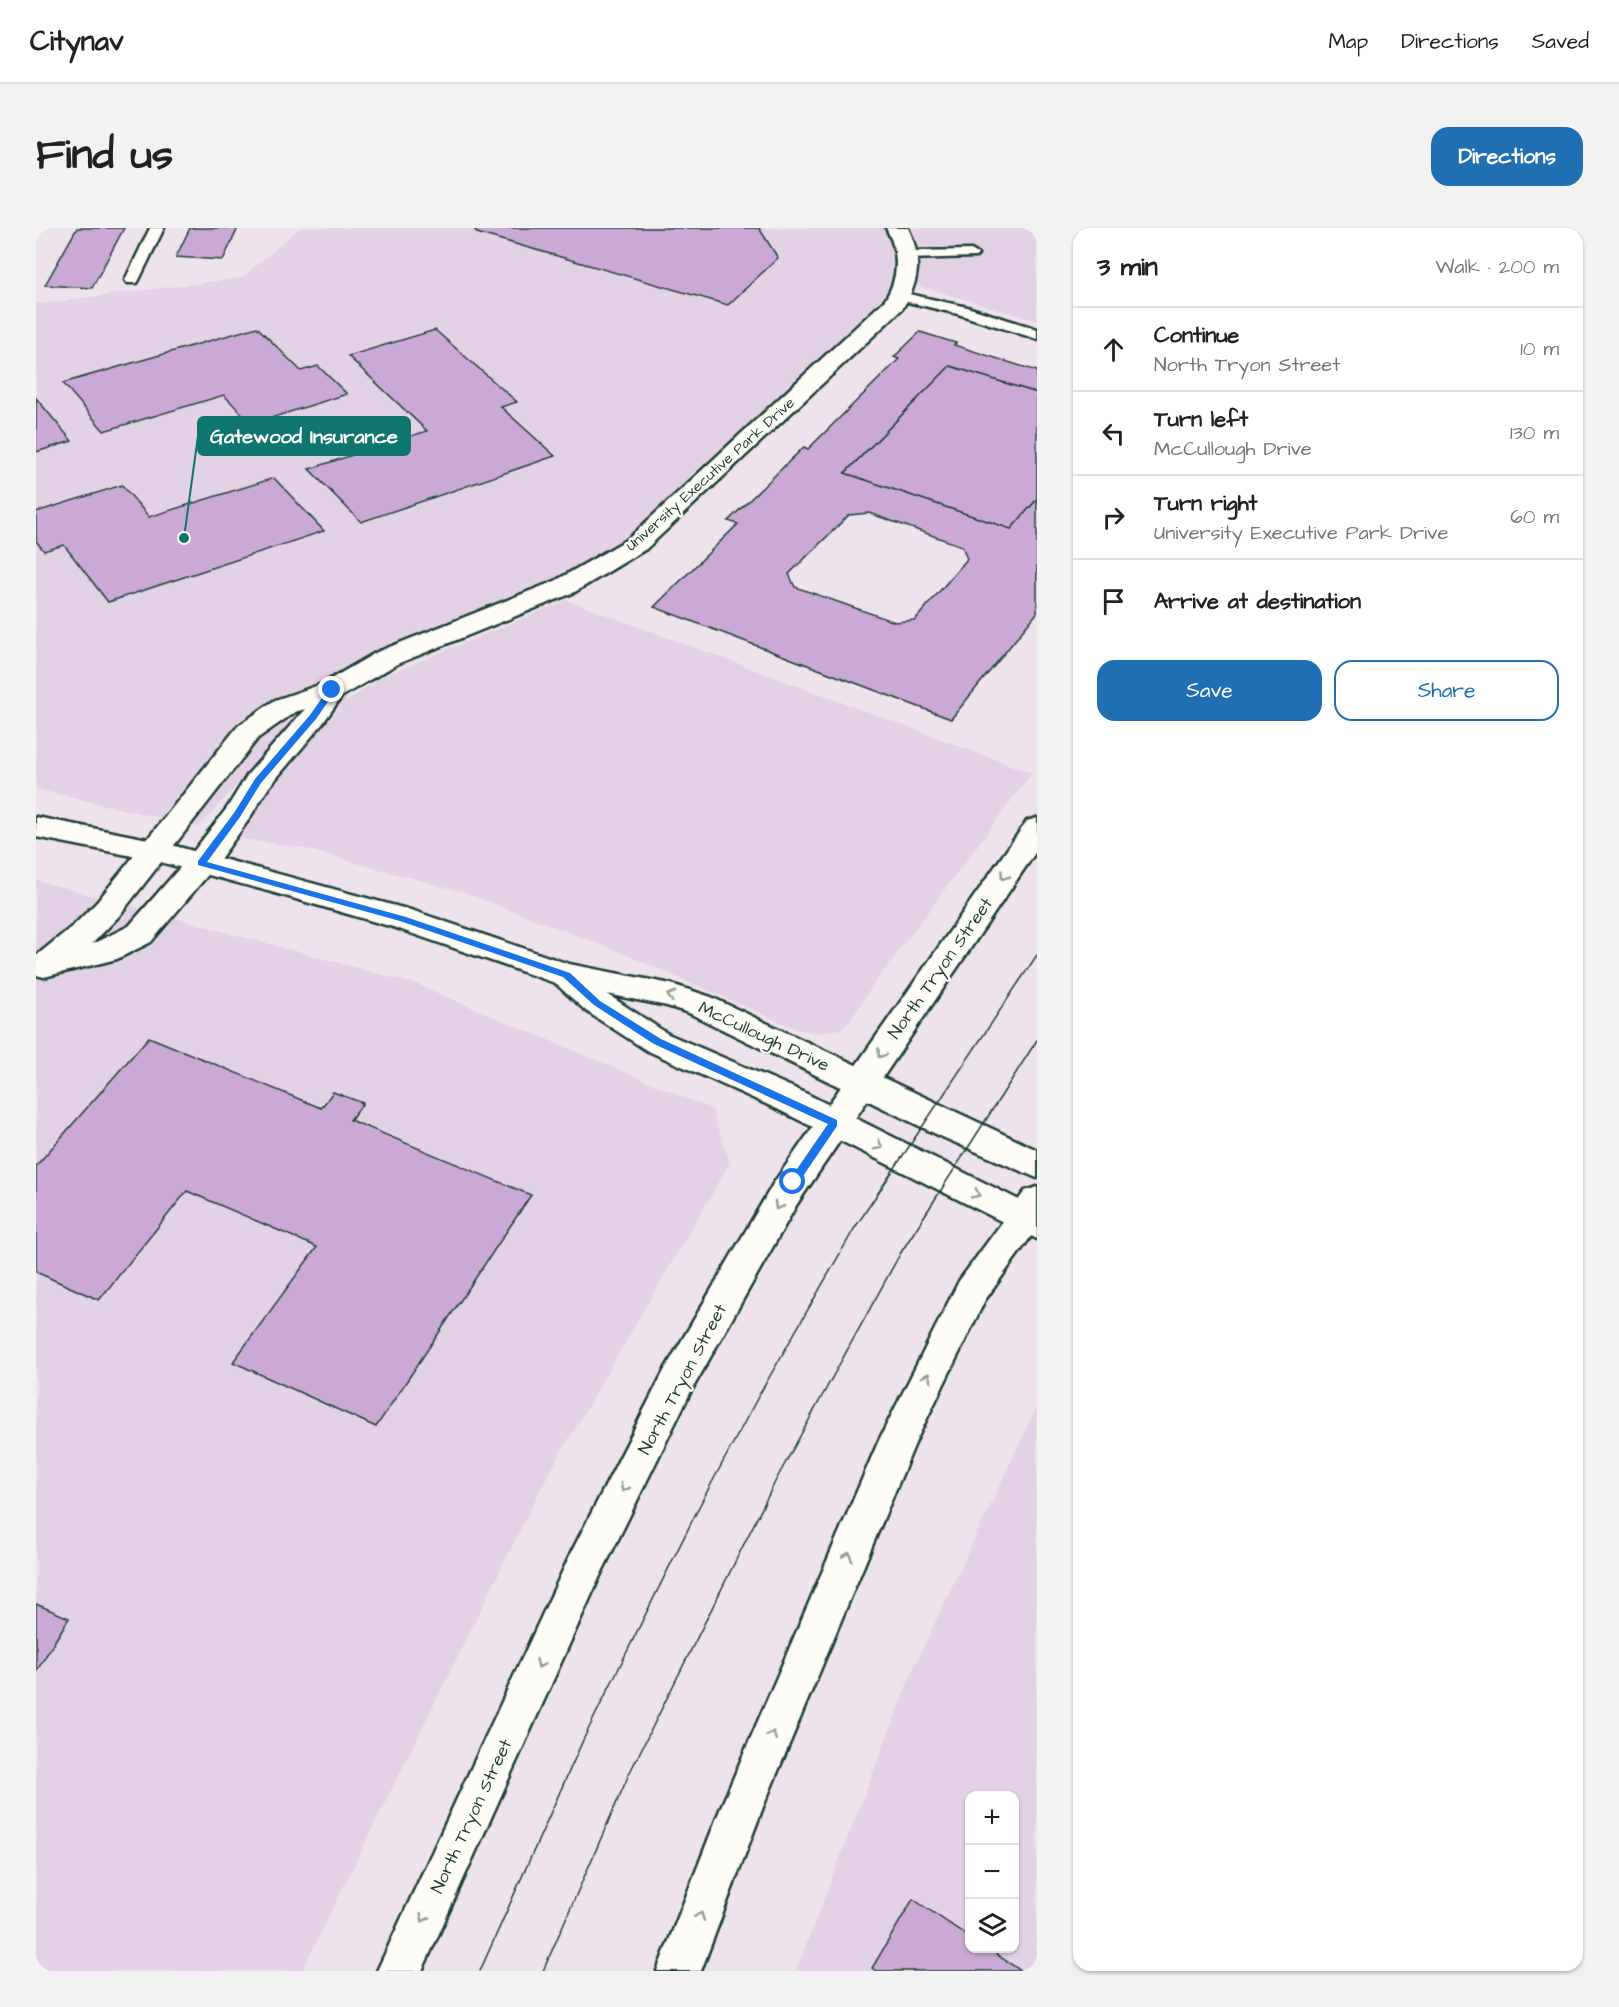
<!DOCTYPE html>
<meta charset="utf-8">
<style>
body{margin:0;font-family:"Architects Daughter",sans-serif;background:#f2f2f2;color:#202124}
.controls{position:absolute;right:18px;bottom:18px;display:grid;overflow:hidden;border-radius:12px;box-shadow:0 2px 4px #0004}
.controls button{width:54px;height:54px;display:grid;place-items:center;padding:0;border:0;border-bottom:2px solid #e0e0e0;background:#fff;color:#202124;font:30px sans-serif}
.stop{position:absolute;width:18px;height:18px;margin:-14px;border:4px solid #1a73e8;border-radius:50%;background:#fff}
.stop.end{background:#1a73e8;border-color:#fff;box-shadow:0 2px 6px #0008}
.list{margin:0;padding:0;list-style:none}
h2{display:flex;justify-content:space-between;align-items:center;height:78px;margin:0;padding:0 24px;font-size:26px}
h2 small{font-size:20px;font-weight:400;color:#757577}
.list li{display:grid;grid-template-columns:39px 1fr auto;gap:18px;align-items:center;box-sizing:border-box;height:84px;padding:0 24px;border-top:2px solid #e0e0e0}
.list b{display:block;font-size:22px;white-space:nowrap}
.list p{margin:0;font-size:20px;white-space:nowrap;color:#757577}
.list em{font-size:20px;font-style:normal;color:#757577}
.actions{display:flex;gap:12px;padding:18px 24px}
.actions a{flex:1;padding:14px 0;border:2px solid #1f6fb2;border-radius:18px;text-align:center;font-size:21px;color:#1f6fb2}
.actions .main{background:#1f6fb2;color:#fff}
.icon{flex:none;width:33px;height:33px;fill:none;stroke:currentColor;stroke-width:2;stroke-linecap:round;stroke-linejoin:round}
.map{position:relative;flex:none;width:1001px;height:1743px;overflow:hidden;border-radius:18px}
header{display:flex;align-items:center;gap:36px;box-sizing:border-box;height:84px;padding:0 30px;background:#fff;border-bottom:2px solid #e0e0e0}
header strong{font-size:28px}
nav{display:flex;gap:33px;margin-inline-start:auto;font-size:21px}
.intro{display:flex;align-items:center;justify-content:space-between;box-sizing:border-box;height:144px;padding:0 36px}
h1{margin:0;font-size:42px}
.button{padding:15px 27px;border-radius:18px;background:#1f6fb2;color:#fff;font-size:21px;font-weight:700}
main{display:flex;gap:36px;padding:0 36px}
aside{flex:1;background:#fff;border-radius:18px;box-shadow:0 2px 4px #0004}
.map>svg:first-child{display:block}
.built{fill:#e3d2e6;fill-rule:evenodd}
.building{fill:#caaad5;stroke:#1f3d34;stroke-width:1.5;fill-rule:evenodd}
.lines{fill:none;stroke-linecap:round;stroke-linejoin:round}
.lane-casing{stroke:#1f3d34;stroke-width:5}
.street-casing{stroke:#1f3d34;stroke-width:5}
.secondary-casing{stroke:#1f3d34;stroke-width:5}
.primary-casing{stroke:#1f3d34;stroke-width:5}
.lane{fill:#fdfcf7;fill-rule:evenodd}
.street{fill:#fdfcf7;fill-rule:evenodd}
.secondary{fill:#fdfcf7;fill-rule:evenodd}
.primary{fill:#fdfcf7;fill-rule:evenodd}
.tram{stroke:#1f3d34;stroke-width:1.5}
.oneway{stroke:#8e9c96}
.route{fill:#1a73e8}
.labels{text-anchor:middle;stroke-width:4.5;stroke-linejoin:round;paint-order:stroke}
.far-street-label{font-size:15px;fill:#1f3d34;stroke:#fdfcf7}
.street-label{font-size:18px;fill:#1f3d34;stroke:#fdfcf7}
.leader{fill:none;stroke:#0f766e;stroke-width:2}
.callout-dot{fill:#0f766e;stroke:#fdfcf7;stroke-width:2}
.callout{fill:#0f766e;stroke:#0f766e;stroke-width:2}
.callout-label{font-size:20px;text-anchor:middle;font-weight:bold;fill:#fff}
</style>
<header>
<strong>Citynav</strong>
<nav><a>Map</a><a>Directions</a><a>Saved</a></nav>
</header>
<div class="intro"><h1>Find us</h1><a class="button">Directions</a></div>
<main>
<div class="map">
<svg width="1001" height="1743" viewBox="0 0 1001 1743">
<rect width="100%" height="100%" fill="#eee3ed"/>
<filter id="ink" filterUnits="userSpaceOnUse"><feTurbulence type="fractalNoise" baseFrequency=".0167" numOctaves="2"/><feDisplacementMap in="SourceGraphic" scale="12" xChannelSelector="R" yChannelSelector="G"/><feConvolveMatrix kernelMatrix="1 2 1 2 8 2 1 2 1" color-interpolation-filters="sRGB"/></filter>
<g filter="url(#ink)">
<!-- built -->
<g class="built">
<polygon points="264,0 1001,0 1001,93 870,54 578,333 364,428 251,502 163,599 0,561 0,76 205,50"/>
<polygon points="531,372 996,545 836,759 814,793 804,801 781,805 761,801 579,722 427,664 262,619 204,611 245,538 307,477 343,450"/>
<polygon points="0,652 383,757 676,881 694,935 509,1252 266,1743 0,1743"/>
<path d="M1001,1178V1743H760L877,1441ZM933,1568H978V1720H933Z"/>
</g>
<!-- building -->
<g class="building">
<polygon points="41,0 88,0 56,60 9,57"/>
<polygon points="154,0 202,0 187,32 140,29"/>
<polygon points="438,0 723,0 742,30 692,77 441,5"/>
<polygon points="221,99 265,143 282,138 311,166 216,196 188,167 68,203 27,155"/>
<polygon points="399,102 481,174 465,179 519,228 325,294 273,241 391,203 312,128"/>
<path d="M884,104L920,115L918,117L1001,143V165L914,138L809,245L975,301L1001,271V385L915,491L618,379L702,296L692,293L768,219L772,221L863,131L858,129ZM833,285L926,318L931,331L879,392L859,394L759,359L753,346L813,287Z"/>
<polygon points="914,138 1001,165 1001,271 975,301 809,245"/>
<polygon points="0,170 36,213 0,224"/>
<polygon points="238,250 288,303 72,374 28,317 8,323 0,313 0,284 86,257 113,289"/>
<polygon points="113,809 285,880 297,864 327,875 314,892 495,967 340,1199 197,1134 281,1019 151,963 63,1072 0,1044 0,938"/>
<polygon points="0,1376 33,1390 0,1444"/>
<polygon points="877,1671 933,1709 933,1720 951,1720 985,1743 840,1743 836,1740"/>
</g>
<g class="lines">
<defs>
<g id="lane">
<polygon points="114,0 128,0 103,52 101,55 91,55 89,52"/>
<polygon points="935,22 942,26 940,29 872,31 865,27 872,23"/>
<polygon points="864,64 931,79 1001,101 1001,111 922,86 859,71 857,68"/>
</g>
<path id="street" d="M850,0H872C886,29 884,54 866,81L610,321L537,365L361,436L306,468L287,495L233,559L211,594L176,642L115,714L81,731L8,749L0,747V728L38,697L61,674L202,498L239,472L286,456L341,424L519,353L592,311L849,72C864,48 863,24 850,0ZM269,481L212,546L191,580L154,628L93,698L56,716L83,688L222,510L259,484Z"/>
<polygon id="secondary" points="0,589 117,612 378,683 533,736 635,756 675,769 1001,922 1001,950 904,908 653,785 631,778 571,766 632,806 765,863 1001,981 1001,1011 741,881 610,822 550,783 519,755 357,699 232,663 117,632 0,609"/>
<g id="primary">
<polygon points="1001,590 1001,622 761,976 654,1165 564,1348 386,1743 341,1743 535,1325 628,1143 737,956 991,593"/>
<polygon points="1001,959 1001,1000 949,1072 880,1213 727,1579 665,1743 621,1743 685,1579 843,1212 923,1053 989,963"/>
</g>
</defs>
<!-- lane casing -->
<use href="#lane" class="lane-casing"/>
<!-- street casing -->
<use href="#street" class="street-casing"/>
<!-- secondary casing -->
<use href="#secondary" class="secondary-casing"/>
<!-- primary casing -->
<use href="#primary" class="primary-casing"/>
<!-- lane -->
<use href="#lane" class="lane"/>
<!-- street -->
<use href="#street" class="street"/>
<!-- secondary -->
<use href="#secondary" class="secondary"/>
<!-- primary -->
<use href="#primary" class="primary"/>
<!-- tram -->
<g class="tram">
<polyline points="444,1743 548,1510 666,1273 722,1169 818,1001 1001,727"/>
<polyline points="507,1743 594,1544 740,1252 864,1026 1001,812"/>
</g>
</g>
<!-- one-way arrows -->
<defs><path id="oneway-chevron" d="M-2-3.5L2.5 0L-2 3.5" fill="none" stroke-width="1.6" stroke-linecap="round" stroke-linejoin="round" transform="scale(1.5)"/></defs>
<g class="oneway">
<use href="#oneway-chevron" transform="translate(968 648) rotate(125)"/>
<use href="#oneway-chevron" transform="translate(635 768) rotate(-164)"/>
<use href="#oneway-chevron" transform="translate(845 826) rotate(125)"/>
<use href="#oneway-chevron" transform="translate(843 918) rotate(27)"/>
<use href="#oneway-chevron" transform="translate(940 966) rotate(26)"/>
<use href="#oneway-chevron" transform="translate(742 978) rotate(120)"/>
<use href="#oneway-chevron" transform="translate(891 1149) rotate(-65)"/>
<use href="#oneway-chevron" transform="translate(588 1260) rotate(117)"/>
<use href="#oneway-chevron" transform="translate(812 1328) rotate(-67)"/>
<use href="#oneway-chevron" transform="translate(504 1436) rotate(115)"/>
<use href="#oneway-chevron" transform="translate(736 1507) rotate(-68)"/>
<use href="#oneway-chevron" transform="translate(664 1688) rotate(-69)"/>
<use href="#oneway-chevron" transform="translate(388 1690) rotate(115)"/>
</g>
</g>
<!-- route -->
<polygon class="route" points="293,460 300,462 280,491 225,555 204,589 171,634 370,689 534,745 564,773 625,811 801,892 801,898 761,957 757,958 752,954 792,896 618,816 558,777 527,749 364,693 162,637 162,633 198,585 219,551 274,487"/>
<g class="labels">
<!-- far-street labels -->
<g class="far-street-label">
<text transform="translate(674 246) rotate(-42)" y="5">University Executive Park Drive</text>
</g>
<!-- street labels -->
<g class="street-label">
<text transform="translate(904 740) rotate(-55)" y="6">North Tryon Street</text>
<text transform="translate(728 808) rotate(25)" y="6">McCullough Drive</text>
<text transform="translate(646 1151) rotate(-62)" y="6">North Tryon Street</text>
<text transform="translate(435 1588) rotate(-65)" y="6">North Tryon Street</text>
</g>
</g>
<!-- callouts -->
<path class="leader" d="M148 310L162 208"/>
<circle class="callout-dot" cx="148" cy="310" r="6"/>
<rect class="callout" x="162" y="189" width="212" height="38" rx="6"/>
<g class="callout-label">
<text x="268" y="215">Gatewood Insurance</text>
</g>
</svg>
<div class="controls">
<button>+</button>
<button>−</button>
<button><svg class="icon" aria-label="layers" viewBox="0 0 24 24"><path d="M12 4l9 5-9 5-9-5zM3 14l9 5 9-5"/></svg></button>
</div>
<div class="stop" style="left:757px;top:954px"></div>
<div class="stop end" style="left:296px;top:462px"></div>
</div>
<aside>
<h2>3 min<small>Walk · 200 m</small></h2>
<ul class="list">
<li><svg class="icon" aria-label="ahead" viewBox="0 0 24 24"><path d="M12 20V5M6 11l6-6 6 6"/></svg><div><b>Continue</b><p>North Tryon Street</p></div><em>10 m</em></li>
<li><svg class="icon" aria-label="left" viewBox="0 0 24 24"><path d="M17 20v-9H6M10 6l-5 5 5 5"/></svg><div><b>Turn left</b><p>McCullough Drive</p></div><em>130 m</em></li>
<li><svg class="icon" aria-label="right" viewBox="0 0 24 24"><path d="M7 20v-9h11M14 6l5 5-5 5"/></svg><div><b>Turn right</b><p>University Executive Park Drive</p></div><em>60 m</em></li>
<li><svg class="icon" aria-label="arrive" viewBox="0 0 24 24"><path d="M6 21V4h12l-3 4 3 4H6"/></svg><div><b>Arrive at destination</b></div></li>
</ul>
<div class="actions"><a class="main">Save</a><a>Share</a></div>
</aside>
</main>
